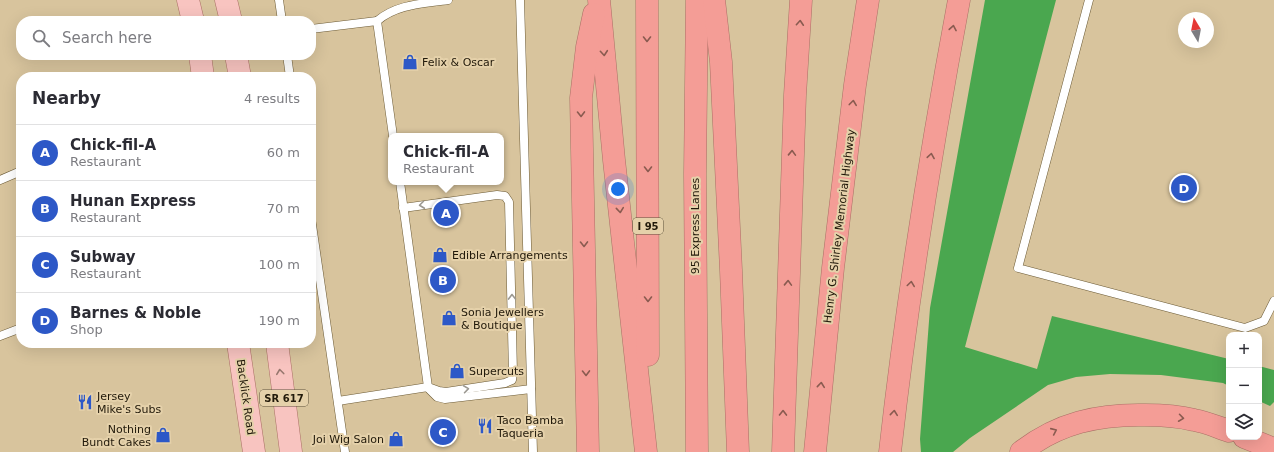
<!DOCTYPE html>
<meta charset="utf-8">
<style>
body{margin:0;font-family:"DejaVu Sans",sans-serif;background:#f2f2f3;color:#2b2b33}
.controls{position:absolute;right:12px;bottom:12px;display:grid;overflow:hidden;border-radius:8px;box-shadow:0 4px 16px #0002}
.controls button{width:36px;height:36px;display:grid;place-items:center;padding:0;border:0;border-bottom:1px solid #e1e1e2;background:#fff;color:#2b2b33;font:20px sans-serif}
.compass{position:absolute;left:1178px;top:12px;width:36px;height:36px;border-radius:50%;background:#fff;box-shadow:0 4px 16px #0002;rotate:350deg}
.you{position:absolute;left:618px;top:189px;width:14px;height:14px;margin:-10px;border:3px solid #fff;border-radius:50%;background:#1a73e8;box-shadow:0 0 0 6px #1a73e833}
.badge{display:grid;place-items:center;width:26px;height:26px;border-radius:50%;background:#2d58c7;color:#fff;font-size:13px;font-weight:700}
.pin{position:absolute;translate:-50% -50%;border:2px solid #fff;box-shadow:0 1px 4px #0006}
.popup{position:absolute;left:388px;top:133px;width:116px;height:52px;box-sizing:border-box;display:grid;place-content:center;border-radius:8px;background:#fff;filter:drop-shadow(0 1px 3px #0005);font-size:13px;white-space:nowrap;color:#7c7c81}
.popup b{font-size:15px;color:#2b2b33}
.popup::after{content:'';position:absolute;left:50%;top:100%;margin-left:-8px;border:8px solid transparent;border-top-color:#fff}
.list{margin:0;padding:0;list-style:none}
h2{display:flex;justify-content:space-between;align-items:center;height:52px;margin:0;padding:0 16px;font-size:17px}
h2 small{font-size:13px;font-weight:400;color:#7c7c81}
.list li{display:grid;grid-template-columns:26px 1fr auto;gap:12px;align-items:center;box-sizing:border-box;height:56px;padding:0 16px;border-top:1px solid #e1e1e2}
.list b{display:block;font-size:15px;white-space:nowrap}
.list p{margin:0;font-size:13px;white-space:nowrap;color:#7c7c81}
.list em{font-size:13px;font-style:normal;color:#7c7c81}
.icon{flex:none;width:22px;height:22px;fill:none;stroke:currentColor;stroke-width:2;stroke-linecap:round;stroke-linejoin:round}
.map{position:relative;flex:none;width:1274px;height:452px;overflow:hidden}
.search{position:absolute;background:#fff;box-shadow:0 4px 16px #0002;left:16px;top:16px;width:300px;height:44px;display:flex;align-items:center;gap:10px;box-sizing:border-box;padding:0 14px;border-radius:16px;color:#7c7c81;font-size:15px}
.panel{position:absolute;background:#fff;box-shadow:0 4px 16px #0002;left:16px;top:72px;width:300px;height:276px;border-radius:16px}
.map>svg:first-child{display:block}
.forest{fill:#4aa74f}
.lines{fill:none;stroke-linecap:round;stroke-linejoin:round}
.service-casing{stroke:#6c5b36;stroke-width:9}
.primary-casing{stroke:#aa6f65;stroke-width:23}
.motorway-casing{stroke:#aa6f65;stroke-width:23}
.service{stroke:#fff;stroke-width:8}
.primary{stroke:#f8c4c0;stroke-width:22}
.motorway{stroke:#f49d96;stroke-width:22}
.oneway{stroke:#8a5b50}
.oneway2{stroke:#9b9891}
.oneway3{stroke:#97776e}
.labels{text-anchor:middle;stroke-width:4;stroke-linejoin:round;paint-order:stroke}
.shield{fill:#e5d1aa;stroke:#5c503a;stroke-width:1}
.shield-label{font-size:10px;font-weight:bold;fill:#21190a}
.poi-label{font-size:11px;fill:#21190a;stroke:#e5d1aa;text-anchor:start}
.street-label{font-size:11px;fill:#21190a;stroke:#e5d1aa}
</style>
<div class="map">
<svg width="1274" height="452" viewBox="0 0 1274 452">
<rect width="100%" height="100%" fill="#d8c49d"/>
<!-- forest -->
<g class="forest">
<polygon points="985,0 1056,0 965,347 1037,369 1052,316 1229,359 1229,386 1223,383 1161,375 1110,374 1076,377 1048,385 970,438 953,452 921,452 920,439 930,308"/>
<polygon points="1259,366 1274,370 1274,402 1270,406 1259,401"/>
</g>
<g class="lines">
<defs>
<g id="service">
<polyline points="279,0 282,21"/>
<polyline points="520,0 533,452"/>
<polyline points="1089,0 1018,268 1245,328 1264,321 1274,301"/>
<path d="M377,21C397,4 422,4 448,0"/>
<polyline points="311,29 377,21 393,136"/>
<polyline points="287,55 290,77"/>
<polyline points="0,180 21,171"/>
<polyline points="403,208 497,195 505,196 509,202 513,373 512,380 505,383 446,392 439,391 428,387"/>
<polyline points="311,218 345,452"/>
<polyline points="0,336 21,328"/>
<polyline points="428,388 437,397 445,399 531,389"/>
<polyline points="338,401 428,387 400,182"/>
</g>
<g id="primary">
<polyline points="188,0 193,21"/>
<polyline points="226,0 231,21"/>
<polyline points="200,55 203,77"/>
<polyline points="236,55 240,77"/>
<polyline points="238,343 254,452"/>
<polyline points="277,343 291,452"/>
</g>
<g id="motorway">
<polyline points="599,0 614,160 646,452"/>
<polyline points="647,0 648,355"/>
<polyline points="697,0 695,174 697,452"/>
<polyline points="714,0 721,62 731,270 738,452"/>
<polyline points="1244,437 1269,447"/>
<polyline points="588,452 581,98 587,47 594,14"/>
<polyline points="783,452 795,95 801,0"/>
<polyline points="815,452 833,268 855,85 868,0"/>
<path d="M890,452C907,300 931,150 959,0"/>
<path d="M1021,452C1058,423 1098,414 1145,415C1161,415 1178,416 1194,420C1206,422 1217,427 1229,431"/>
</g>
</defs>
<!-- service casing -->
<use href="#service" class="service-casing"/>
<!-- primary casing -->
<use href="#primary" class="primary-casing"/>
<!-- motorway casing -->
<use href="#motorway" class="motorway-casing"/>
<!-- service -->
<use href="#service" class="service"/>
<!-- primary -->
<use href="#primary" class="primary"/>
<!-- motorway -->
<use href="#motorway" class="motorway"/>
</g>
<!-- one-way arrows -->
<defs><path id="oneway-chevron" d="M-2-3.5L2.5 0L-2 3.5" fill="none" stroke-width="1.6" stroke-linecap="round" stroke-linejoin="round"/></defs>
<g class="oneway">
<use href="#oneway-chevron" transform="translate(800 23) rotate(-86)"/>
<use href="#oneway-chevron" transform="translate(953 28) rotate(-80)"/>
<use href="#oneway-chevron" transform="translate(647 39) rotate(90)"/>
<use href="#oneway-chevron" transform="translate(604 53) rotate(85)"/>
<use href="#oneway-chevron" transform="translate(853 103) rotate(-83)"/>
<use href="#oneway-chevron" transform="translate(581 114) rotate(89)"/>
<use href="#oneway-chevron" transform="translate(792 153) rotate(-88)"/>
<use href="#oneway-chevron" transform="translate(931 156) rotate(-81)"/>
<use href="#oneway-chevron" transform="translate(648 169) rotate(90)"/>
<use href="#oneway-chevron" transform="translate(620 210) rotate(84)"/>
<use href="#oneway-chevron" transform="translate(584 244) rotate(89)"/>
<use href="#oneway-chevron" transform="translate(788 283) rotate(-88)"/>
<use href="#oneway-chevron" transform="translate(911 284) rotate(-82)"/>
<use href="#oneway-chevron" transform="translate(648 299) rotate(90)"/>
<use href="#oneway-chevron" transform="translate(586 373) rotate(89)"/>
<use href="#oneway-chevron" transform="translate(821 385) rotate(-84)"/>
<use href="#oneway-chevron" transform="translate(783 413) rotate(-89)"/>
<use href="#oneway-chevron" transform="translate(894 413) rotate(-84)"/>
<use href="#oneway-chevron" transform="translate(1181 418) rotate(8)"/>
<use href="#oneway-chevron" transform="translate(1054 431) rotate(-24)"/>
</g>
<g class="oneway2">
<use href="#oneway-chevron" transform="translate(422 205) rotate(173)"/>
<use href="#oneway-chevron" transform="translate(512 297) rotate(-91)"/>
<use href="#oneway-chevron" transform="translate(466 389) rotate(-8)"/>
</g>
<use class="oneway3" href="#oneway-chevron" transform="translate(280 372) rotate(-97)"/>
<!-- icons -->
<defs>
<symbol id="shop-bare" viewBox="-9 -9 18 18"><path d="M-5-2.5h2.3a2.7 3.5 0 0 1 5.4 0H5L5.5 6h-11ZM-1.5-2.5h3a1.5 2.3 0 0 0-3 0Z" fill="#2d58c7" stroke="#e5d1aa" stroke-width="2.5" paint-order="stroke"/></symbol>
<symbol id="restaurant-bare" viewBox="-9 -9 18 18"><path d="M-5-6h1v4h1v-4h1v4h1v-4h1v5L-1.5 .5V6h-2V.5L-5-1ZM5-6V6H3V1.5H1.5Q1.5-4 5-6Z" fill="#2d58c7" stroke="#e5d1aa" stroke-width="2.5" paint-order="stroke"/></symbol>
</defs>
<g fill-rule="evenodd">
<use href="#shop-bare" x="399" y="51" width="22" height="22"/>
<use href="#shop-bare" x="429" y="244" width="22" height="22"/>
<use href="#shop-bare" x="438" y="307" width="22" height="22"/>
<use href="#shop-bare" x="446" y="360" width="22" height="22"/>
<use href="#restaurant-bare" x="74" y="391" width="22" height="22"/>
<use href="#restaurant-bare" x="474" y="415" width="22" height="22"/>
<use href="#shop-bare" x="152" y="424" width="22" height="22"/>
<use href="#shop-bare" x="385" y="428" width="22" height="22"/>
</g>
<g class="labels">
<!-- shield labels -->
<g class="shield">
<rect x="633" y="218" width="30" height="16" rx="3"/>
<rect x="260" y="390" width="48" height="16" rx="3"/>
</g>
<g class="shield-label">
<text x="648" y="230">I 95</text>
<text x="284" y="402">SR 617</text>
</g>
<!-- poi labels -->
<g class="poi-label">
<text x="422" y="66">Felix &amp; Oscar</text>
<text x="452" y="259">Edible Arrangements</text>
<text x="461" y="316">Sonia Jewellers<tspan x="461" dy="13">&amp; Boutique</tspan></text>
<text x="469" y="375">Supercuts</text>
<text x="97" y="400">Jersey<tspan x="97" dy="13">Mike's Subs</tspan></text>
<text x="497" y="424">Taco Bamba<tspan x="497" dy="13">Taqueria</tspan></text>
<text x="151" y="433" text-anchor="end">Nothing<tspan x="151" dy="13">Bundt Cakes</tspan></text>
<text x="384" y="443" text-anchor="end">Joi Wig Salon</text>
</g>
<!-- street labels -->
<g class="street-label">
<text transform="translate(695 226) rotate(-90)" y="4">95 Express Lanes</text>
<text transform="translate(839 226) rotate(-83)" y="4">Henry G. Shirley Memorial Highway</text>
<text transform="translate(246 397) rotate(82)" y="4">Backlick Road</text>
</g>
</g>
</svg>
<div class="controls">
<button>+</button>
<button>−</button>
<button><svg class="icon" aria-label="layers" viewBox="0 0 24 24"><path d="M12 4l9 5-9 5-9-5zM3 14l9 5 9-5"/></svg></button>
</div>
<svg class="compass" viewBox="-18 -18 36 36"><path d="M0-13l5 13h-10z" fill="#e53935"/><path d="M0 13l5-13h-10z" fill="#7c7c81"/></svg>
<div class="you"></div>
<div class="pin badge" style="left:446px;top:213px">A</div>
<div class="popup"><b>Chick-fil-A</b>Restaurant</div>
<div class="pin badge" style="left:443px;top:280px">B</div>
<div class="pin badge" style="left:443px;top:432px">C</div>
<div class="pin badge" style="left:1184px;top:188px">D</div>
<div class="search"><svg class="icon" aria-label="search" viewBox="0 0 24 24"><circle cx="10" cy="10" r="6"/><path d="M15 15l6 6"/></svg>Search here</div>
<section class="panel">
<h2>Nearby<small>4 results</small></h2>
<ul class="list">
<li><span class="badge">A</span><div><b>Chick-fil-A</b><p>Restaurant</p></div><em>60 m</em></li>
<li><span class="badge">B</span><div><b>Hunan Express</b><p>Restaurant</p></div><em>70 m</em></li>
<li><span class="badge">C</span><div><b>Subway</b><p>Restaurant</p></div><em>100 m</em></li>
<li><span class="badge">D</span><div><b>Barnes &amp; Noble</b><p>Shop</p></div><em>190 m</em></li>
</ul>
</section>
</div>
